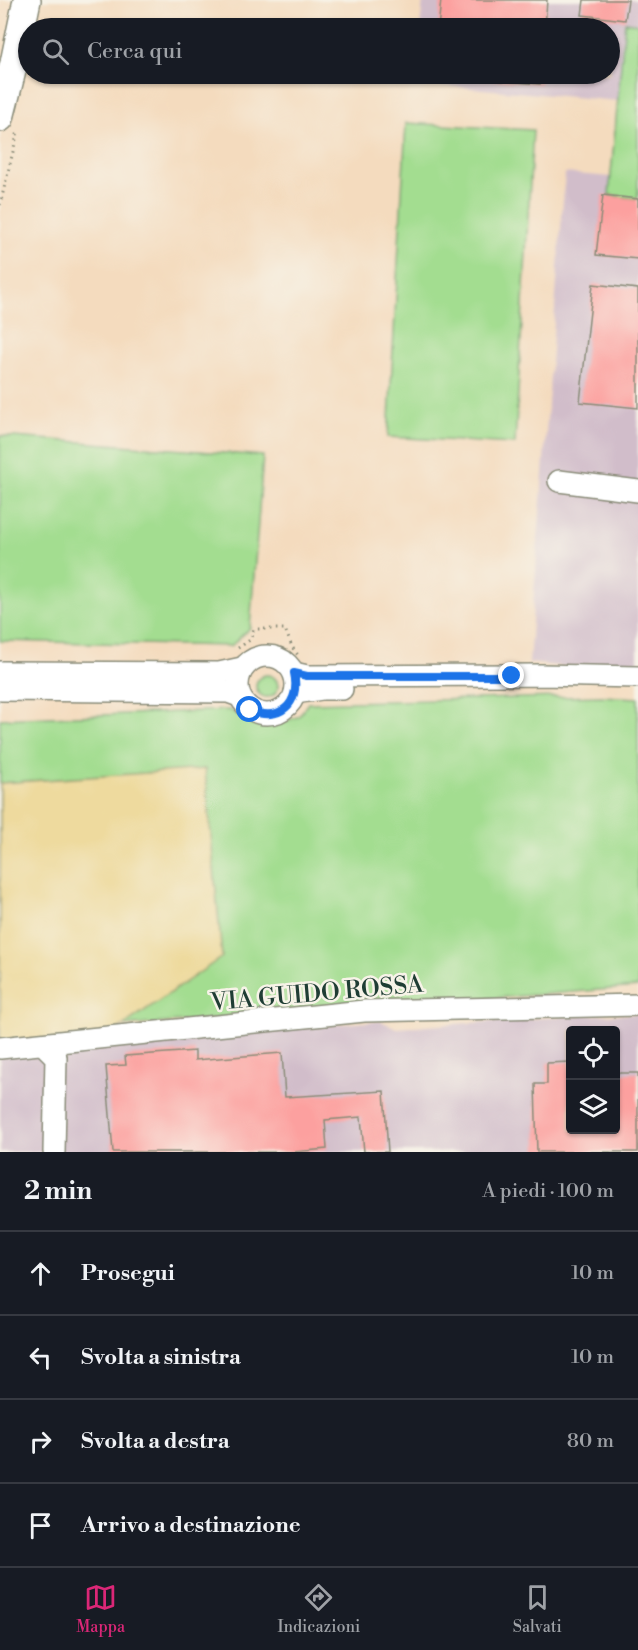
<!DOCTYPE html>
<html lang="it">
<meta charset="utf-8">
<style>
body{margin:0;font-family:"Libre Bodoni",serif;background:#242831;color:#f1f3f6}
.controls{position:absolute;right:18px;bottom:18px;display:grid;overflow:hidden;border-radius:6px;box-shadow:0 2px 4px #0004}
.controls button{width:54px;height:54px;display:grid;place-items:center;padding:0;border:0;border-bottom:2px solid #363941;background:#171b24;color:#f1f3f6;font:30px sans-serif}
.stop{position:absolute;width:18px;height:18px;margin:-14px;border:4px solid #1a73e8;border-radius:50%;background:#fff}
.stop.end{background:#1a73e8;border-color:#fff;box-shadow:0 2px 6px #0008}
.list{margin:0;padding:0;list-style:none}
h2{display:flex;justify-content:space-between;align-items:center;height:78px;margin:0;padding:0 24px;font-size:26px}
h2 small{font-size:20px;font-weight:400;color:#9ea1a6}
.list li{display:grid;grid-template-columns:39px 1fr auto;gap:18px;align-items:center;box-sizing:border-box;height:84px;padding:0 24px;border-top:2px solid #363941}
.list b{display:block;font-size:22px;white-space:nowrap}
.list em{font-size:20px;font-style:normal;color:#9ea1a6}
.icon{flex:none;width:33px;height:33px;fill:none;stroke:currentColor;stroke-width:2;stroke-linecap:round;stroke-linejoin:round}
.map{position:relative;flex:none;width:638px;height:1152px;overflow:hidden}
.search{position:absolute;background:#171b24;box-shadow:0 2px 4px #0004;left:18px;right:18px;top:18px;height:66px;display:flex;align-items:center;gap:15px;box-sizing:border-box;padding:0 21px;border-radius:33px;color:#9ea1a6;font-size:22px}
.sheet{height:414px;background:#171b24}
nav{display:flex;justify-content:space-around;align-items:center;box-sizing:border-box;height:84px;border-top:2px solid #363941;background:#171b24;font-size:16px;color:#9ea1a6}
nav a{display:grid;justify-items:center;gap:3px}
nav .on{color:#db2777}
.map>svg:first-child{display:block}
.industrial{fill:#d1bdca;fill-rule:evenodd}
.green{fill:#a3dd90;stroke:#618d62;stroke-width:1.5}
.sand{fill:#eeda9e;stroke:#868c69;stroke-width:1.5}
.building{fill:#fca09f}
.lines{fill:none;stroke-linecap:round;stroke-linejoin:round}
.minor-casing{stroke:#8a8c79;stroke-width:24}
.major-casing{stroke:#8a8c79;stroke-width:30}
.path{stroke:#8a8c79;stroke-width:3;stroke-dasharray:1.5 4.5;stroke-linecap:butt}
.minor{stroke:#fff;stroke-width:21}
.major{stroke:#fff;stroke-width:27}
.route{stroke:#1a73e8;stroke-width:8}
.labels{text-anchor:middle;stroke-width:5;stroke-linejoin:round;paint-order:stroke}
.street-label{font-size:24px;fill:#1f3d34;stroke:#f7f3e8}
</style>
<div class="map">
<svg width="638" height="1152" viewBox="0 0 638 1152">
<rect width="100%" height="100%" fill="#f7f3e8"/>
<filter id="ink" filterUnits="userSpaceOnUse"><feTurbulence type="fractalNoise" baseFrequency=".0167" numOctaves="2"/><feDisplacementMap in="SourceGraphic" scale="12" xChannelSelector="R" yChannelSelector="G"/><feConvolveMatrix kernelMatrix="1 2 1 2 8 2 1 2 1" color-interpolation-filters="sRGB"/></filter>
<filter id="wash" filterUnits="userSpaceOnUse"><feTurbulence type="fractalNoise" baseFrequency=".008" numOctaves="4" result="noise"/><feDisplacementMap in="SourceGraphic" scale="24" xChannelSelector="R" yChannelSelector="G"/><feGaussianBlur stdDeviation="1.35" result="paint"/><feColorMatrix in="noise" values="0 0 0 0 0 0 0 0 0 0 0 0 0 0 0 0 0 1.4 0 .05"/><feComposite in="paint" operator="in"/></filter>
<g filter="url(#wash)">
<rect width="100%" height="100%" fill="#f4dbbe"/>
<!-- industrial -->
<g class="industrial">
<polygon points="423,0 638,0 638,663 615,667 576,668 529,663 565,173 611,177 618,101 414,83 415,74 610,74 610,28 420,28"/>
<path d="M638,1014V1152H0V1051L380,1021L397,1028L587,1015ZM570,1030H616V1130H570Z"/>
</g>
<!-- green -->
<g class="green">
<polygon points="625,22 638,24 638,199 609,195"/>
<polygon points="406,123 533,130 515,444 388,437"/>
<polygon points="0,436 263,456 250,628 231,646 0,641"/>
<circle cx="267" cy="686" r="11"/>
<polygon points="601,696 638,698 638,987 123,1026 205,770 0,783 0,719 230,710 254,725 275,726 299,716 308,703"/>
</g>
<!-- sand -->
<polygon class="sand" points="205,769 222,957 105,1038 0,1043 0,783"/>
<g id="blocks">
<!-- building -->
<g class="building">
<polygon points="441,0 547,0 545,28 438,28"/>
<polygon points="584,0 628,0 625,20 582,15"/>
<polygon points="432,74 541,74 540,84 432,75"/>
<polygon points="603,195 638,199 638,259 596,255"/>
<polygon points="593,284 638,289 638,408 580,402"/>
<polygon points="195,1051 195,1060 282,1053 285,1097 384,1091 388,1152 364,1152 361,1117 325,1120 327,1149 294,1152 113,1152 106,1066 126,1065 125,1056"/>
<polygon points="570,1062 570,1130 616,1130 616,1073 638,1073 638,1152 537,1152 535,1084 547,1084 547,1063"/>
</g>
</g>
</g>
<g filter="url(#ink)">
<use href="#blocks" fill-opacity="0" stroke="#8a8c79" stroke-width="1.5"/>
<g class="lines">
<defs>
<g id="minor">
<polyline points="559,481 638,491"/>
<circle cx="267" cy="685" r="29"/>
<polyline points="0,672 219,673 242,668"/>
<polyline points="294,673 307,676 541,675 638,677"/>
<polyline points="0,690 228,692 239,696"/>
<polyline points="295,693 322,689 342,689"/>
<polyline points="44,1045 56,1057 54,1152"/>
<polyline points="0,1048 364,1011 638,1005"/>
</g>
<polyline id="major" points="0,118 14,63 27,0"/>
</defs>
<!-- minor casing -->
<use href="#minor" class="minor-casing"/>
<!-- major casing -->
<use href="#major" class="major-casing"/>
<!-- path -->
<g class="path">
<polyline points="0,205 18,131"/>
<polyline points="238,648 250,640 254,629 285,629 292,647 298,655"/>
</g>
<!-- minor -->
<use href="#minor" class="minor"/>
<!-- major -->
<use href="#major" class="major"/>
</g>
</g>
<g class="lines" filter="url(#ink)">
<!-- route -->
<path class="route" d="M250,710C279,723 301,704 294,673L307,676H512"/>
</g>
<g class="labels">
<!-- street labels -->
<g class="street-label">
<text transform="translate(317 993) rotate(-5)" y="8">VIA GUIDO ROSSA</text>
</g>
</g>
</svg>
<div class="controls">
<button><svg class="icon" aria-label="locate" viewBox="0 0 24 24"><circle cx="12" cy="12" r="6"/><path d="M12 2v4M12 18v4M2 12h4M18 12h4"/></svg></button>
<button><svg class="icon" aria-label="layers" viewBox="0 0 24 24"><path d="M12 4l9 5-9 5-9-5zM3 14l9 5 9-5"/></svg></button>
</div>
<div class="stop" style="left:250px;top:710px"></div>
<div class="stop end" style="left:512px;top:676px"></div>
<div class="search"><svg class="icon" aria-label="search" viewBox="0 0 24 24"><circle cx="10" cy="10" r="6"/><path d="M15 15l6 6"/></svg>Cerca qui</div>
</div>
<section class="sheet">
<h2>2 min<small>A piedi · 100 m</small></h2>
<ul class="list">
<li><svg class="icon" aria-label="ahead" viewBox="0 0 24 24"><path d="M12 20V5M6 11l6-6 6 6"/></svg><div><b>Prosegui</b></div><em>10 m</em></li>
<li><svg class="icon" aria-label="left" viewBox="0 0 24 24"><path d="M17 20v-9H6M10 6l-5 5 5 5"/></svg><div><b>Svolta a sinistra</b></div><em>10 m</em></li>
<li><svg class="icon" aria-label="right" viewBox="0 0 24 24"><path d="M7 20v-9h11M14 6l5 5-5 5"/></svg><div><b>Svolta a destra</b></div><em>80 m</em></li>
<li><svg class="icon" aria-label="arrive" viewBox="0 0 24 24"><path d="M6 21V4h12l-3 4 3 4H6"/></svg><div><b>Arrivo a destinazione</b></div></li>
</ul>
</section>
<nav>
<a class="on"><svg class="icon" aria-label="map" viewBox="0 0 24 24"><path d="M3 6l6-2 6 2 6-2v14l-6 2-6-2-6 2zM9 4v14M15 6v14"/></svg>Mappa</a>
<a><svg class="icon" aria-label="directions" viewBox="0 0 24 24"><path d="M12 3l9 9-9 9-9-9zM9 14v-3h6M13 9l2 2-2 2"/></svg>Indicazioni</a>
<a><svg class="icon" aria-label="saved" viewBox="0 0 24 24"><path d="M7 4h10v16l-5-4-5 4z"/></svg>Salvati</a>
</nav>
